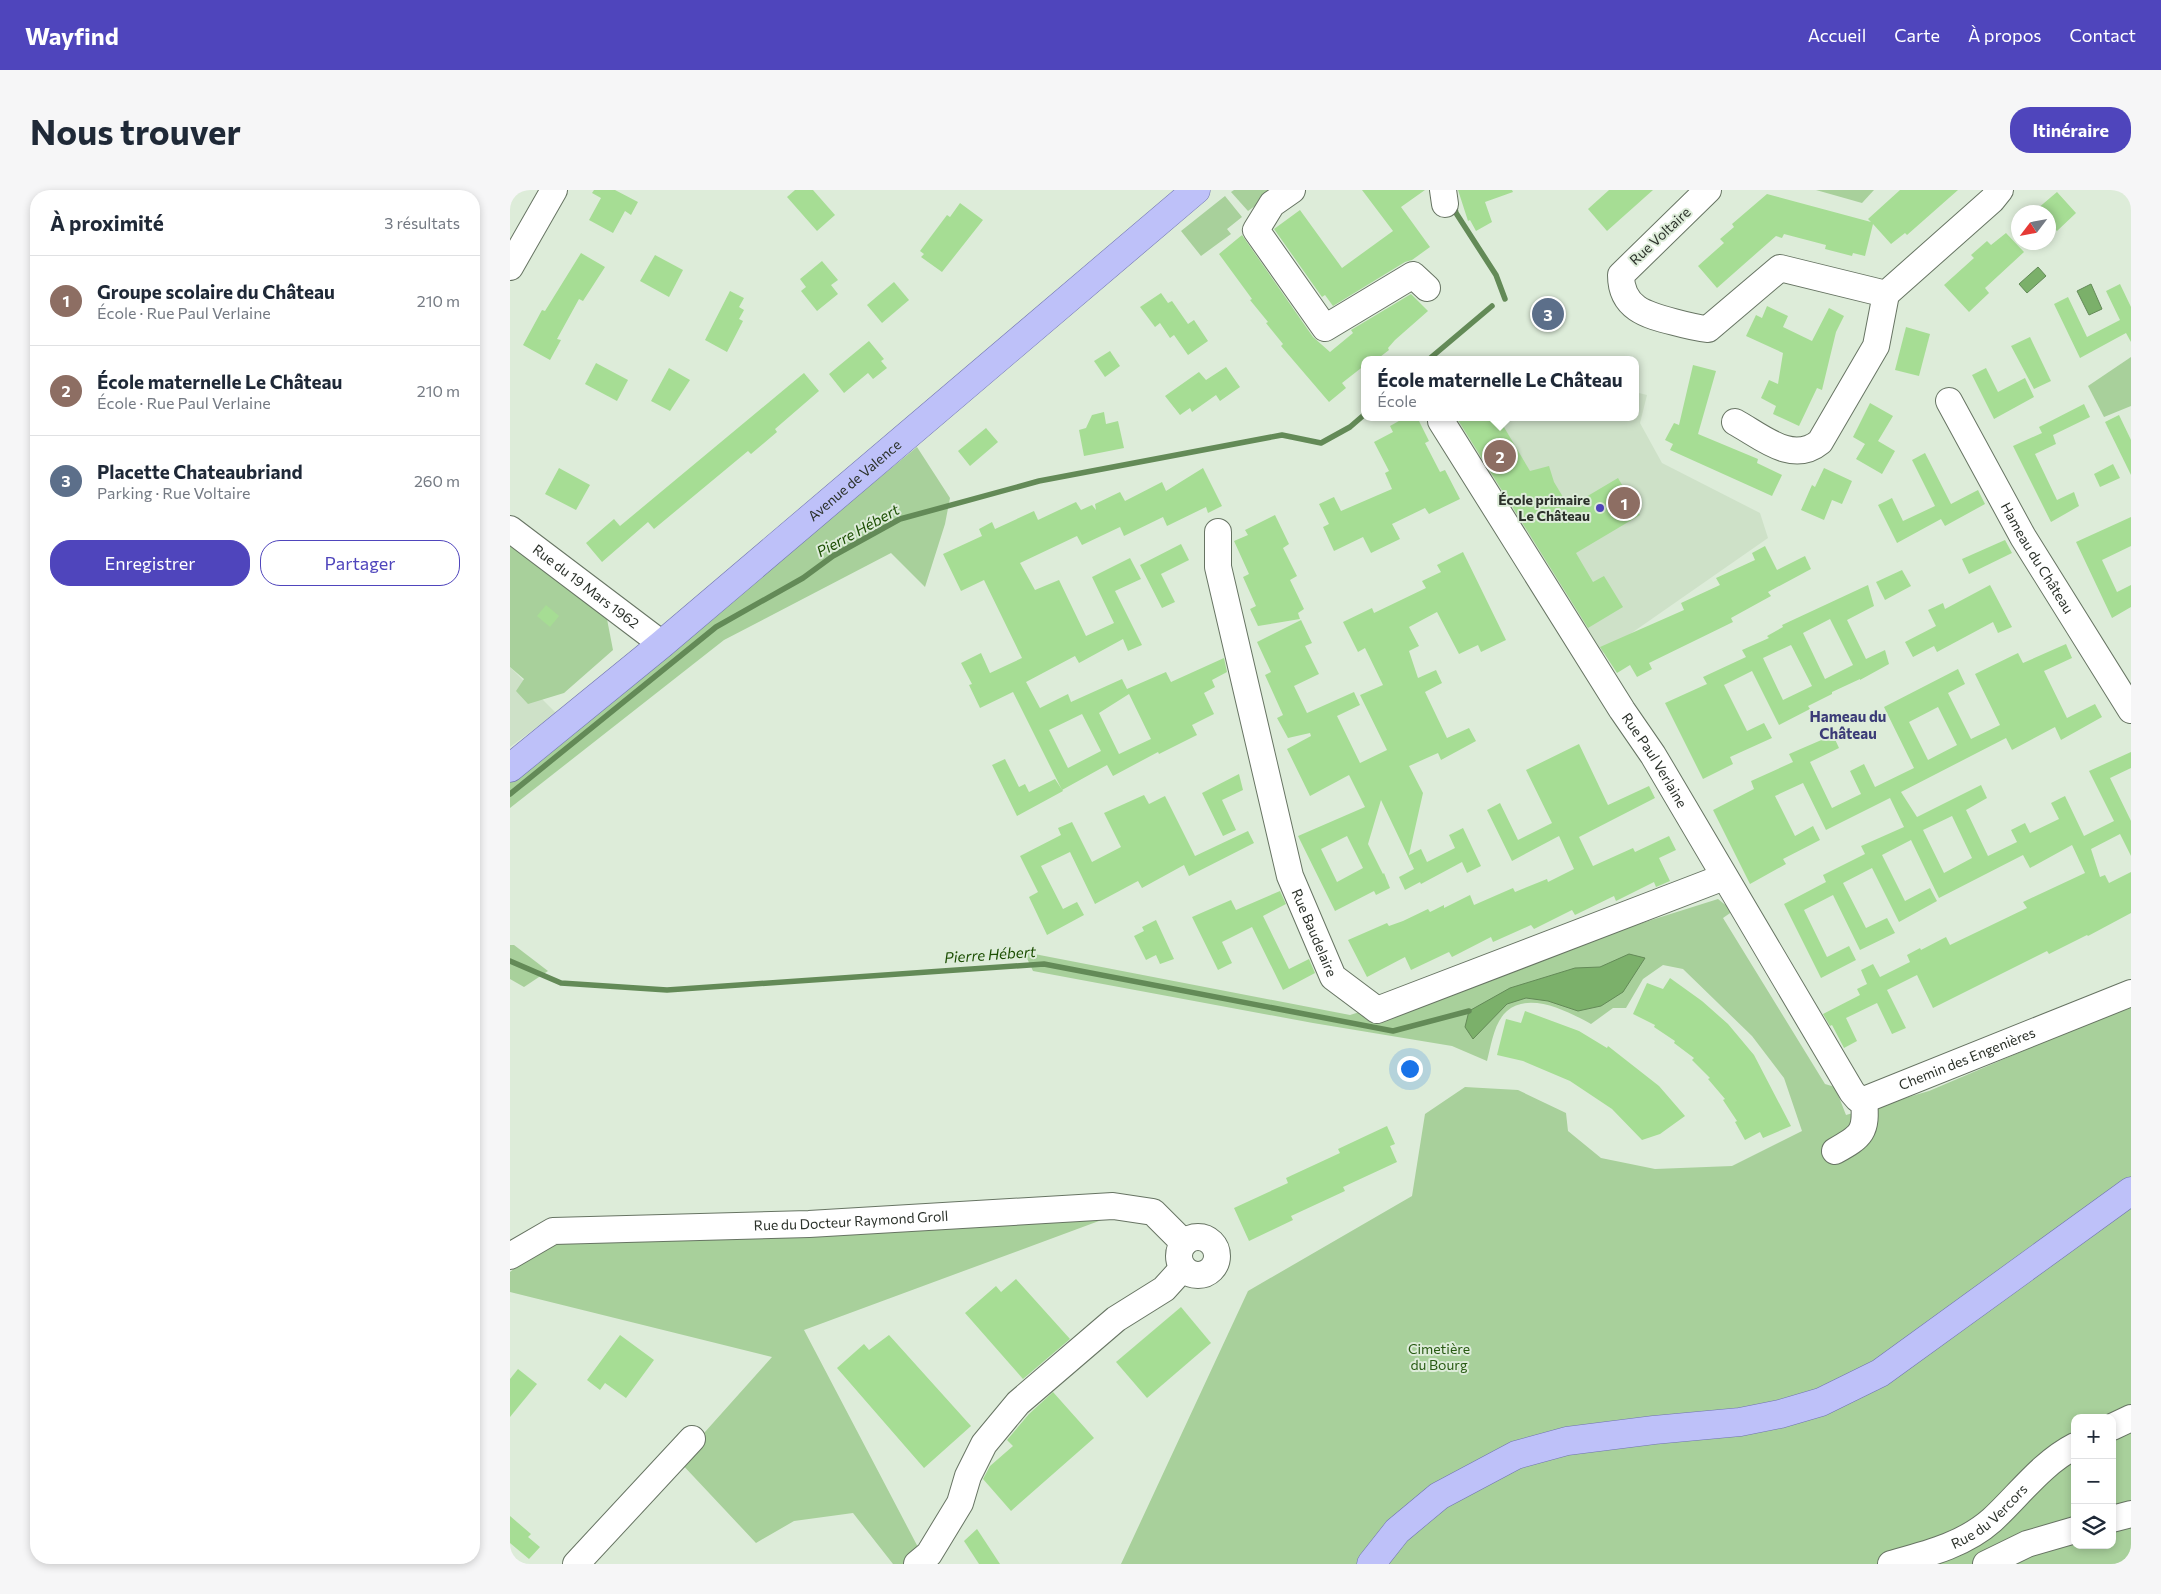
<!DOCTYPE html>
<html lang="fr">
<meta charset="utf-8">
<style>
body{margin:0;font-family:Commissioner,sans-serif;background:#f6f6f7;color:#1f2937}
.controls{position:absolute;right:15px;bottom:15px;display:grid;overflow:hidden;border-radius:10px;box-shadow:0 2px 8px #0003}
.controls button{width:45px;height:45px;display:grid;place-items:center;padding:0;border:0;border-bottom:1px solid #e0e1e3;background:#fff;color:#1f2937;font:25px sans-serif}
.compass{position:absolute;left:1501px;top:15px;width:45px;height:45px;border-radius:50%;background:#fff;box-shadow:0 2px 8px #0003;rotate:238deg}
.you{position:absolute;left:899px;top:878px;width:18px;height:18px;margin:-12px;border:4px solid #fff;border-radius:50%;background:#1a73e8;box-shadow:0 0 0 8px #1a73e833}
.badge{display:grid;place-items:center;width:32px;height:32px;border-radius:50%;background:#4f45bc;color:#fff;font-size:16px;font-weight:700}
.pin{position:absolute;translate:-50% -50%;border:2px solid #fff;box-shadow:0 1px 5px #0006}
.popup{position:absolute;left:851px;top:166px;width:278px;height:65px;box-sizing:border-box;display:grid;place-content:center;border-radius:10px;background:#fff;filter:drop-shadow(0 1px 4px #0005);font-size:16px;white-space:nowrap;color:#747a83}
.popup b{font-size:19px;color:#1f2937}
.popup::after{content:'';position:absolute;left:50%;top:100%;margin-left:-10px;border:10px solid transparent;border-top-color:#fff}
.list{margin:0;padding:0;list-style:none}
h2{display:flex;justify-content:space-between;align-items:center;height:65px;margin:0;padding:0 20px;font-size:21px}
h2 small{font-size:16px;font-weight:400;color:#747a83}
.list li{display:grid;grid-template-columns:32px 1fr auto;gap:15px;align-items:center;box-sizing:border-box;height:90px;padding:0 20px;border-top:1px solid #e0e1e3}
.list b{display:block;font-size:19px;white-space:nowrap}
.list p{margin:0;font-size:16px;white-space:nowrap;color:#747a83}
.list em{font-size:16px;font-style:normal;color:#747a83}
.actions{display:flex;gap:10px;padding:15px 20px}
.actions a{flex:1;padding:11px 0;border:1px solid #4f45bc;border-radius:20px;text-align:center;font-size:18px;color:#4f45bc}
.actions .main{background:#4f45bc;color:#fff}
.icon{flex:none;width:28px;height:28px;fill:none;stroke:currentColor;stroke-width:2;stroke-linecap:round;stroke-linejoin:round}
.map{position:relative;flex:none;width:1621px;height:1374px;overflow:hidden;border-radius:20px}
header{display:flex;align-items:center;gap:30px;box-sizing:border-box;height:70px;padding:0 25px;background:#4f45bc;color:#fff}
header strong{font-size:24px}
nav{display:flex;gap:28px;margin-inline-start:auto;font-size:18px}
.intro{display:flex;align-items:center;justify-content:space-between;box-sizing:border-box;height:120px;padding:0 30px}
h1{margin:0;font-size:35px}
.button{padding:12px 22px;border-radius:20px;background:#4f45bc;color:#fff;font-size:18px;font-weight:700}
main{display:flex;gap:30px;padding:0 30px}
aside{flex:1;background:#fff;border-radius:20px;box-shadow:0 2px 8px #0003}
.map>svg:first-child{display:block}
.built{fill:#cee1c8}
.green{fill:#a8d09b;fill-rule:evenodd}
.water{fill:#7bb06a;stroke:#638a57}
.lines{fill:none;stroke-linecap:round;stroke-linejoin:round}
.stream{stroke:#638a57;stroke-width:5.5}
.building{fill:#a6dd94;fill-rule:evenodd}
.minor-casing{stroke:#677463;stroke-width:28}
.major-casing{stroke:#6f73ae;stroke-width:29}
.minor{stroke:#fff;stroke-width:26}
.major{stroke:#bec1f9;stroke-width:28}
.poi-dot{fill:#4f45bc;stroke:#ddecd9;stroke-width:2}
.labels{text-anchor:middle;stroke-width:4;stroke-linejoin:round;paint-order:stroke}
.street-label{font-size:14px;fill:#2b312a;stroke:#ddecd9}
.poi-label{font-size:14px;font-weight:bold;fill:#2b312a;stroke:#ddecd9;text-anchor:end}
.park-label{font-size:14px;fill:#285a13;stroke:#ddecd9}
.water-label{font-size:15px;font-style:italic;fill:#1b4e02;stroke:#ddecd9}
.neighbourhood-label{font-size:15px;font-weight:bold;fill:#3b3b77;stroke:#ddecd9}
</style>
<header>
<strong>Wayfind</strong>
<nav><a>Accueil</a><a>Carte</a><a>À propos</a><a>Contact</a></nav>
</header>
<div class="intro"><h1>Nous trouver</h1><a class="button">Itinéraire</a></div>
<main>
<aside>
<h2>À proximité<small>3 résultats</small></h2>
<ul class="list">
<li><span class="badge" style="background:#8d6e63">1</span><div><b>Groupe scolaire du Château</b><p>École · Rue Paul Verlaine</p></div><em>210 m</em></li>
<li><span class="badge" style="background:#8d6e63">2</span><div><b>École maternelle Le Château</b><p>École · Rue Paul Verlaine</p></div><em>210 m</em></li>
<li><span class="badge" style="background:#5c6f8a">3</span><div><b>Placette Chateaubriand</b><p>Parking · Rue Voltaire</p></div><em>260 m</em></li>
</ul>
<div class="actions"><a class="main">Enregistrer</a><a>Partager</a></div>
</aside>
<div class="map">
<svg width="1621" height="1374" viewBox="0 0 1621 1374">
<rect width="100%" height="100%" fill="#ddecd9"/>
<!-- built -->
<g class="built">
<polygon points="1125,202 1137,205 1130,233 1152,273 1250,323 1258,348 1090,465 935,227 1125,227"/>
<polygon points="0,477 46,523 0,557"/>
</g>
<!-- green -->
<g class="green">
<polygon points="724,0 767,0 738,21 721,2"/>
<polygon points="1306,0 1364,0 1352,13"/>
<polygon points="715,6 732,27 717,39 721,44 691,66 671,41"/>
<polygon points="1621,167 1621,216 1594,227 1578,196"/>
<polygon points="407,257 440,308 435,334 415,397 381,363 214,450 0,618 0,591"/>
<polygon points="0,354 97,429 103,460 54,503 18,514 6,501 14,489 0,477"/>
<path d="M1208,709L1223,721L1213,728L1315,894L1325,897L1336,925L1419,901L1621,815V1374H611L738,1101L902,1006L915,924L955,897L1008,900L1056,923L1058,941L1091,968L1145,979L1222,976L1292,941L1274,888L1242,846L1173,779L1153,775L1133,789L1116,818H1103L1081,834C1059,822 1020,801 997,821C984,832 981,856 977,871L942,856L803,833L523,781L514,762L840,825ZM1565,1228H1602V1355H1565Z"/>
<polygon points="0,755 4,755 38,781 14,797 0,789"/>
<polygon points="597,1028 294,1140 410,1361 396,1374 383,1374 343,1323 284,1331 246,1353 169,1271 262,1167 0,1102 0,1082 39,1050"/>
</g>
<!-- water -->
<g class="water">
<polygon points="1528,77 1536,86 1517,103 1509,94"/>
<polygon points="1581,94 1592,119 1579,125 1567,101"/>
<polygon points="1119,764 1135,768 1113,802 1091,816 1068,821 1038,811 1016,808 997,814 963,849 955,837 959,821 1000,798 1065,778 1090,777"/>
</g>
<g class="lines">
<!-- stream -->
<g class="stream">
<polyline points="944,14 946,23 986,85 995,109"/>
<polyline points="918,170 982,116"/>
<polyline points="0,604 206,437 293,388 323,366 390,329 529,291 772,245 811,253 840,237 855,224"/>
<polyline points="0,771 51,793 157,800 534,774 883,841 959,821"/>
</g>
</g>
<!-- building -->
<g class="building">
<polygon points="84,0 105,0 128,12 121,25 115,21 103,43 79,30 91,8 82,3"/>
<polygon points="285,0 303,0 325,25 307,41 277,7"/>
<polygon points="852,0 915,0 891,17 920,57 902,70 895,72 823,116 815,105 812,107 764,39 790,20 832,78 883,41"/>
<polygon points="948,0 1002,0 1003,2 975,12 982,32 966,41 960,30 958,31"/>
<polygon points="1099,0 1143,0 1097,41 1078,19"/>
<polygon points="1390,0 1448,0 1397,45 1395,43 1381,54 1363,34 1355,66 1343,63 1342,66 1315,59 1316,55 1274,44 1272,48 1266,46 1207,98 1188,76 1214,53 1210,49 1224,37 1222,34 1257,4 1361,32 1358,29"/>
<polygon points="1547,2 1566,23 1547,41 1538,33 1538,22 1530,22 1527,19"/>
<polygon points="450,13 473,30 432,82 411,67 414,64 410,61 437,25 440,27"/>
<polygon points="1496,43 1514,62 1475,98 1479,103 1459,122 1434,95 1464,68 1461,65 1477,51 1481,55"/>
<polygon points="732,45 803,147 820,162 843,143 841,140 901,104 918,121 885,150 878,158 879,160 866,170 855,170 855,175 832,193 836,198 819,212 771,156 773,154 756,133 758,132 740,110 742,109 709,64"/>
<polygon points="71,63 95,77 73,111 69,109 47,149 51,150 40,170 13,155 32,120 35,121"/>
<polygon points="145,65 173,80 159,107 130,91"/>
<polygon points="312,71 328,90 321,95 328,104 307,121 291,101 296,97 290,89"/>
<polygon points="384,92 399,110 372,133 357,115"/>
<polygon points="1610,94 1621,117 1621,152 1616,143 1570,168 1544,114 1558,107 1577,147 1610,130 1596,101"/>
<polygon points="220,101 234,108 229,117 234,120 229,129 233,131 217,162 195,150"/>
<polygon points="651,103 658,113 662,111 678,134 684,130 698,151 678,165 664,145 660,148 650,133 645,137 630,117"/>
<polygon points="1257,116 1278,126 1273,137 1302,151 1319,118 1334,126 1326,142 1312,200 1307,198 1289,236 1263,224 1266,216 1251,208 1259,190 1268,194 1273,163 1236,146 1246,125 1252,128"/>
<polygon points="1396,137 1420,144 1409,186 1385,180"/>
<polygon points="1520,147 1541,191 1524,199 1501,156"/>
<polygon points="359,151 374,169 371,171 377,178 363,189 358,183 334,203 319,184"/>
<polygon points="600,161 610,176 595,187 584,171"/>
<polygon points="86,173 118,190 107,211 75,194"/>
<polygon points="1183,175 1206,181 1188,244 1248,269 1247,273 1272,285 1262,306 1160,260 1163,254 1155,250 1164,233 1169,235"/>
<polygon points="716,177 730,197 710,211 706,205 682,222 680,218 670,225 655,206 689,182 696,190"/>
<polygon points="159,178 180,190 160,221 141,211"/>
<polygon points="1476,178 1488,202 1515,188 1524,207 1484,229 1462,185"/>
<polygon points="294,183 309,201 265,239 267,242 241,264 238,261 144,339 138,332 92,372 76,353 104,329 110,336"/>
<polygon points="1360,213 1383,226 1368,251 1385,261 1372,284 1346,269 1355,254 1343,247"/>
<polygon points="1574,214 1580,227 1543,245 1546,254 1525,264 1547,310 1564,302 1569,316 1541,332 1503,256 1532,243 1529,237"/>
<polygon points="594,222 596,234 608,231 614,258 574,266 569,240 576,238 582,225"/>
<polygon points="1609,225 1621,250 1621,285 1595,232"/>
<polygon points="896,227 907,227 919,251 915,253 930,282 935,280 950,309 919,324 915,318 882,334 890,349 861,363 853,347 824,361 813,337 819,334 809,314 824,307 831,321 882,299 875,283 879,281 864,252 883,242 880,236"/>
<polygon points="953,227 988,227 1020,281 1039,276 1044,292 1059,317 1108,288 1130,325 1066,363 1083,392 1094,386 1113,417 1078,438 948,230"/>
<polygon points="476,238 488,252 460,276 448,261"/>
<polygon points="1415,263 1441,314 1468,300 1475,314 1435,336 1431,329 1387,353 1368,315 1382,308 1393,331 1425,316 1402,270"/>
<polygon points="1603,274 1610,288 1590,297 1584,284"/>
<polygon points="49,278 80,295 66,320 35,304"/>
<path d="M693,278L712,316L698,323L696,317L657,336L653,327L614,346L610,337L572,355L567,346L510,373L525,400L549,390L576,446L604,433L582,387L620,368L631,389L605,401L632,455L618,461L613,449L569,473L565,466L516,492L530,518L558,504L561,512L612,489L617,499L656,482L661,492L714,468L717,482L702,490L705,497L694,503L704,524L682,535L687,545L649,564L648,562L603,586L597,575L552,600L503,502L470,518L459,495L462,494L451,473L471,463L480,483L512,468L474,390L451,401L433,364L472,346L469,339L482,332L485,339L524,321L528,330L566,312L571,320L582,315L586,320L585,314L610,302L615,311L652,292L656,301ZM619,504L641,549L609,564L589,523ZM572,524L591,561L558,578L539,540Z"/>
<polygon points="1314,278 1342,291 1332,314 1322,310 1314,330 1291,320 1302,295 1305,297"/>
<polygon points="765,325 779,354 773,358 787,386 780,390 794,419 788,423 790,429 748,436 740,419 746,416 733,387 739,384 724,351 738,345 735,340"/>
<polygon points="1621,327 1621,356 1592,370 1607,402 1621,395 1621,417 1602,428 1566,352"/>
<polygon points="1495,350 1502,363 1459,384 1452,369"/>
<polygon points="671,354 679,370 651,384 665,412 652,418 630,375"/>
<polygon points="1255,356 1267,380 1295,366 1301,379 1258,402 1261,406 1221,428 1223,432 1139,473 1142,479 1127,487 1120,475 1107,483 1090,457 1174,420 1171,413 1210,395 1206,388 1245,370 1242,363"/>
<path d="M953,362L996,450L971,462L968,455L949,464L927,422L899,437L909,456L899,461L908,488L926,480L932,493L915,502L937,548L959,538L966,551L931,570L928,563L899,576L913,603L899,665L911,659L917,672L945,658L939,645L953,638L971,676L957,683L952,672L911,694L910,692L895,700L889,687L904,679L871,610L858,654L873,684L874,683L880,698L866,705L864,701L825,721L788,646L855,617L839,585L800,606L777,559L801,546L800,543L778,548L767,528L773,525L755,485L761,482L747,452L791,430L802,453L795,456L809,484L784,496L797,523L844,502L850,515L827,526L850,573L877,560L850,505L873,495L855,458L848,462L833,432L862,418L864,423L916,398L912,391L931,382L927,375ZM837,646L853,678L827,692L811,659Z"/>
<polygon points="1392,380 1401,396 1375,410 1366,392"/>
<path d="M1358,395L1364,416L1337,430L1356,469L1375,460L1379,474L1350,490V489L1322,502V504L1298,516L1300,519L1269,535L1242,481L1214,495L1237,541L1254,533L1262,548L1220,567L1223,574L1193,589L1155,513L1197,494L1193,487L1236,467L1232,460L1259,448L1257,446L1273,437L1272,435ZM1320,429L1343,475L1315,489L1293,443ZM1281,455L1302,496L1273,510L1253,468Z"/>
<polygon points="1480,395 1502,437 1488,443 1483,432 1427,462 1424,456 1403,467 1395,452 1426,436 1418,420 1433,413 1435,419"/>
<polygon points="36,415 49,426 40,437 27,426"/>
<path d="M1556,454L1562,468L1534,481L1557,528L1585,514L1592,527L1551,550L1545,537L1502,560L1496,548L1391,602L1407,627L1471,595L1477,608L1456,620L1478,666L1507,652L1501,640L1515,633L1520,643L1549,629L1541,613L1555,606L1574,646L1604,631L1579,581L1621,562V578L1600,588L1621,631V666L1610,644L1581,659L1590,687L1595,685L1599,693L1621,682V723L1578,746L1577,745L1539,764L1537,761L1423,818L1407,785L1377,800L1396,838L1382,844L1367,813L1336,828L1347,851L1334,858L1322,835L1320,836L1313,824L1350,805L1347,799L1357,794L1351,780L1363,774L1370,787L1400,772L1397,765L1410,758L1411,760L1436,747L1440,755L1517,718L1513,712L1575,683L1562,655L1520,678L1513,665L1429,708L1401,650L1372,665L1395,711L1420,698L1427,711L1389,732L1362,678L1333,693L1356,738L1377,728L1385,743L1350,760L1323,705L1294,720L1317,767L1339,756L1346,770L1311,788L1274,714L1316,692L1313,685L1355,664L1351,656L1394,637L1380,608L1316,640L1293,593L1265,606L1285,646L1303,636L1310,650L1273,669L1276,674L1240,694L1203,620L1244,599L1241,591L1283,572L1279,564L1323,545L1329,558L1300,572L1322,618L1351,604L1340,581L1354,574L1365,597L1404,578L1374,517L1448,479L1455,494L1438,503L1461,549L1490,535L1465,484L1508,463L1513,473ZM1428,517L1447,555L1418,570L1399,532ZM1442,626L1462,668L1434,683L1413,640Z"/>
<polygon points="1069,554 1098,615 1139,596 1145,608 1069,647 1083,676 1123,658 1125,662 1159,646 1166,660 1149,668 1160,691 1146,697 1144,692 1106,711 1104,706 1065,725 1062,720 1024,739 1021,735 983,752 981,747 942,767 939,762 901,780 895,767 857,787 838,750 877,733 879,736 893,731 918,719 920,722 934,715 934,718 960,705 964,715 1003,698 1005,702 1037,689 1038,692 1064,679 1049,646 1002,671 977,620 990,613 1008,650 1042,633 1016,580"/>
<polygon points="495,569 509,597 515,594 519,602 545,589 553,601 507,626 482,575"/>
<polygon points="729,584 733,600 712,610 726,640 713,646 692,603"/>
<polygon points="634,605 639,614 655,606 685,666 738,641 744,653 679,686 674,675 632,698 628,691 585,714 560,662 531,676 553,719 567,712 574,725 537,745 519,707 528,702 510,666 551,645 548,638 562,632 582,672 611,657 594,623"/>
<polygon points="770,701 776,714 753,726 779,779 799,769 805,783 773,800 742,737 712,752 722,773 708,780 682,727 721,710 726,720"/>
<polygon points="646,730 664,769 650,774 646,765 636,770 624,746 634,741 632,737"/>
<polygon points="1160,788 1192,811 1218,834 1244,865 1281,936 1253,948 1250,942 1235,950 1225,932 1227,931 1213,910 1215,909 1198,889 1200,888 1182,870 1184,868 1164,853 1165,851 1144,837 1145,835 1123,824 1137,793 1153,799"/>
<polygon points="1015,821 1069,841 1097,858 1098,856 1149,896 1175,926 1150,944 1132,950 1102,919 1060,891 1013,871 987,865 996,829 1011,833"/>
<polygon points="877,936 885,954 880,956 887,972 833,997 835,1001 781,1026 783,1030 739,1051 724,1018 778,993 776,988 830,963 828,959"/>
<polygon points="506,1089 560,1149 513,1189 455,1123 486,1096 491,1102"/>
<polygon points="671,1117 701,1153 637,1208 606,1172"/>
<polygon points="110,1145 144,1170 116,1208 95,1193 90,1200 77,1190"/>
<polygon points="379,1145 461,1236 414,1278 327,1178 354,1154 359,1160"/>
<polygon points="8,1179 27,1194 0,1227 0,1189"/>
<polygon points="543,1202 584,1248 501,1321 473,1289 480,1276 503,1256 497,1250 519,1224"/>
<polygon points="0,1326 21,1344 18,1347 30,1357 19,1369 0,1353"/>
<polygon points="467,1339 490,1374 469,1374 454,1351"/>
</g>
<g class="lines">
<defs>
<g id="minor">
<polyline points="782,0 762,14 746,40 815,138 903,85 917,98"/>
<polyline points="933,0 935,14"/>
<path d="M1198,0L1111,85C1111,118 1136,125 1164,132C1175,135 1186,138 1198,139L1270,78L1376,104L1482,10L1490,0"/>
<polyline points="0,77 44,0"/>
<path id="s1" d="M1439,211L1513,347L1621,520"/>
<path id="s2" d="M931,231L1112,520L1143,565L1342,902L1348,909L1354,910"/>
<path d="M1225,232C1251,246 1282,275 1310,252L1366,156L1376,104"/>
<path id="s3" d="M0,339L152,454"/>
<path id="s4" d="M708,342V377L780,686L823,787L867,820L1214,687"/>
<path id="s5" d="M1354,910L1621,803"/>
<path d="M1325,961C1352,946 1357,942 1354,910"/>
<circle cx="688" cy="1066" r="19"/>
<path id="s6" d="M0,1066L43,1041L299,1034L603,1016L643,1022L674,1053"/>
<polyline points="1602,1237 1621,1228"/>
<polyline points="1602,1329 1621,1324"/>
<polyline points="66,1374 182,1249"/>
<polyline points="407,1374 419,1364 450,1313 458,1286 474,1254 508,1213 606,1129 654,1099 673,1078"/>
<path id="s7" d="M1381,1374C1417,1364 1454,1355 1482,1330C1509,1305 1532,1273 1565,1256"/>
<polyline points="1476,1374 1517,1354 1565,1340"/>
</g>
<g id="major">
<path id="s8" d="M0,578L152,454L686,0"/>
<polyline points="861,1374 887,1341 929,1306 1006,1265 1057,1251 1144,1240 1230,1232 1270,1224 1311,1212 1370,1183 1621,1001"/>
</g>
</defs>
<!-- minor casing -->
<use href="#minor" class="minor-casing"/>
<!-- major casing -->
<use href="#major" class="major-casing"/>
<!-- minor -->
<use href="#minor" class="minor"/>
<!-- major -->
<use href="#major" class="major"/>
</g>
<!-- markers -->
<circle class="poi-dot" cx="1090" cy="318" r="5"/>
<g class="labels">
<!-- street labels -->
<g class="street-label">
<text transform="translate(1150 46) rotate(-43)" y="5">Rue Voltaire</text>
<text dy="5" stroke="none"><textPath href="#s8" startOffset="449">Avenue de Valence</textPath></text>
<text dy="5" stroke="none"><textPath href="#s1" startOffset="180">Hameau du Château</textPath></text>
<text dy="5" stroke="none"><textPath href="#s3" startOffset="95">Rue du 19 Mars 1962</textPath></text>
<text dy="5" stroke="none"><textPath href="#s2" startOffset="401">Rue Paul Verlaine</textPath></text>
<text dy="5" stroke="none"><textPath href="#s4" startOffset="414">Rue Baudelaire</textPath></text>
<text dy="5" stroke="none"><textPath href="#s5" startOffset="111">Chemin des Engenières</textPath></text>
<text dy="5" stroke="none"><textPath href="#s6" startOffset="348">Rue du Docteur Raymond Groll</textPath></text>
<text dy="5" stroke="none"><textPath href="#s7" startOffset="111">Rue du Vercors</textPath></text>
</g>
<!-- poi labels -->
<g class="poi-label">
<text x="1080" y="315">École primaire<tspan x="1080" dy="16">Le Château</tspan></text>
</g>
<!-- park labels -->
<g class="park-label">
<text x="929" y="1164">Cimetière<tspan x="929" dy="16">du Bourg</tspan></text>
</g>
<!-- water labels -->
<g class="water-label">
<text transform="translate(348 341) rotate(-29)" y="5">Pierre Hébert</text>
<text transform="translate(480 765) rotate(-4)" y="5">Pierre Hébert</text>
</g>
<!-- neighbourhood labels -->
<g class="neighbourhood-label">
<text x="1338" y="532">Hameau du<tspan x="1338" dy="17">Château</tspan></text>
</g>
</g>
</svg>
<div class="controls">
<button>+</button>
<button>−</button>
<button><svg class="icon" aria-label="layers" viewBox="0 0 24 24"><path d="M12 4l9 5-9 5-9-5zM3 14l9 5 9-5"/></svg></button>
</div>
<svg class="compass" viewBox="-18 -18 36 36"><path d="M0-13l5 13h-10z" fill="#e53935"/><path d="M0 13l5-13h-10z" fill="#747a83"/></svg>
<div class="you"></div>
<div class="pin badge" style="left:1114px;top:313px;background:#8d6e63">1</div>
<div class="pin badge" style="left:990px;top:266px;background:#8d6e63">2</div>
<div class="popup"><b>École maternelle Le Château</b>École</div>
<div class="pin badge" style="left:1038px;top:124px;background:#5c6f8a">3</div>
</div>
</main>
